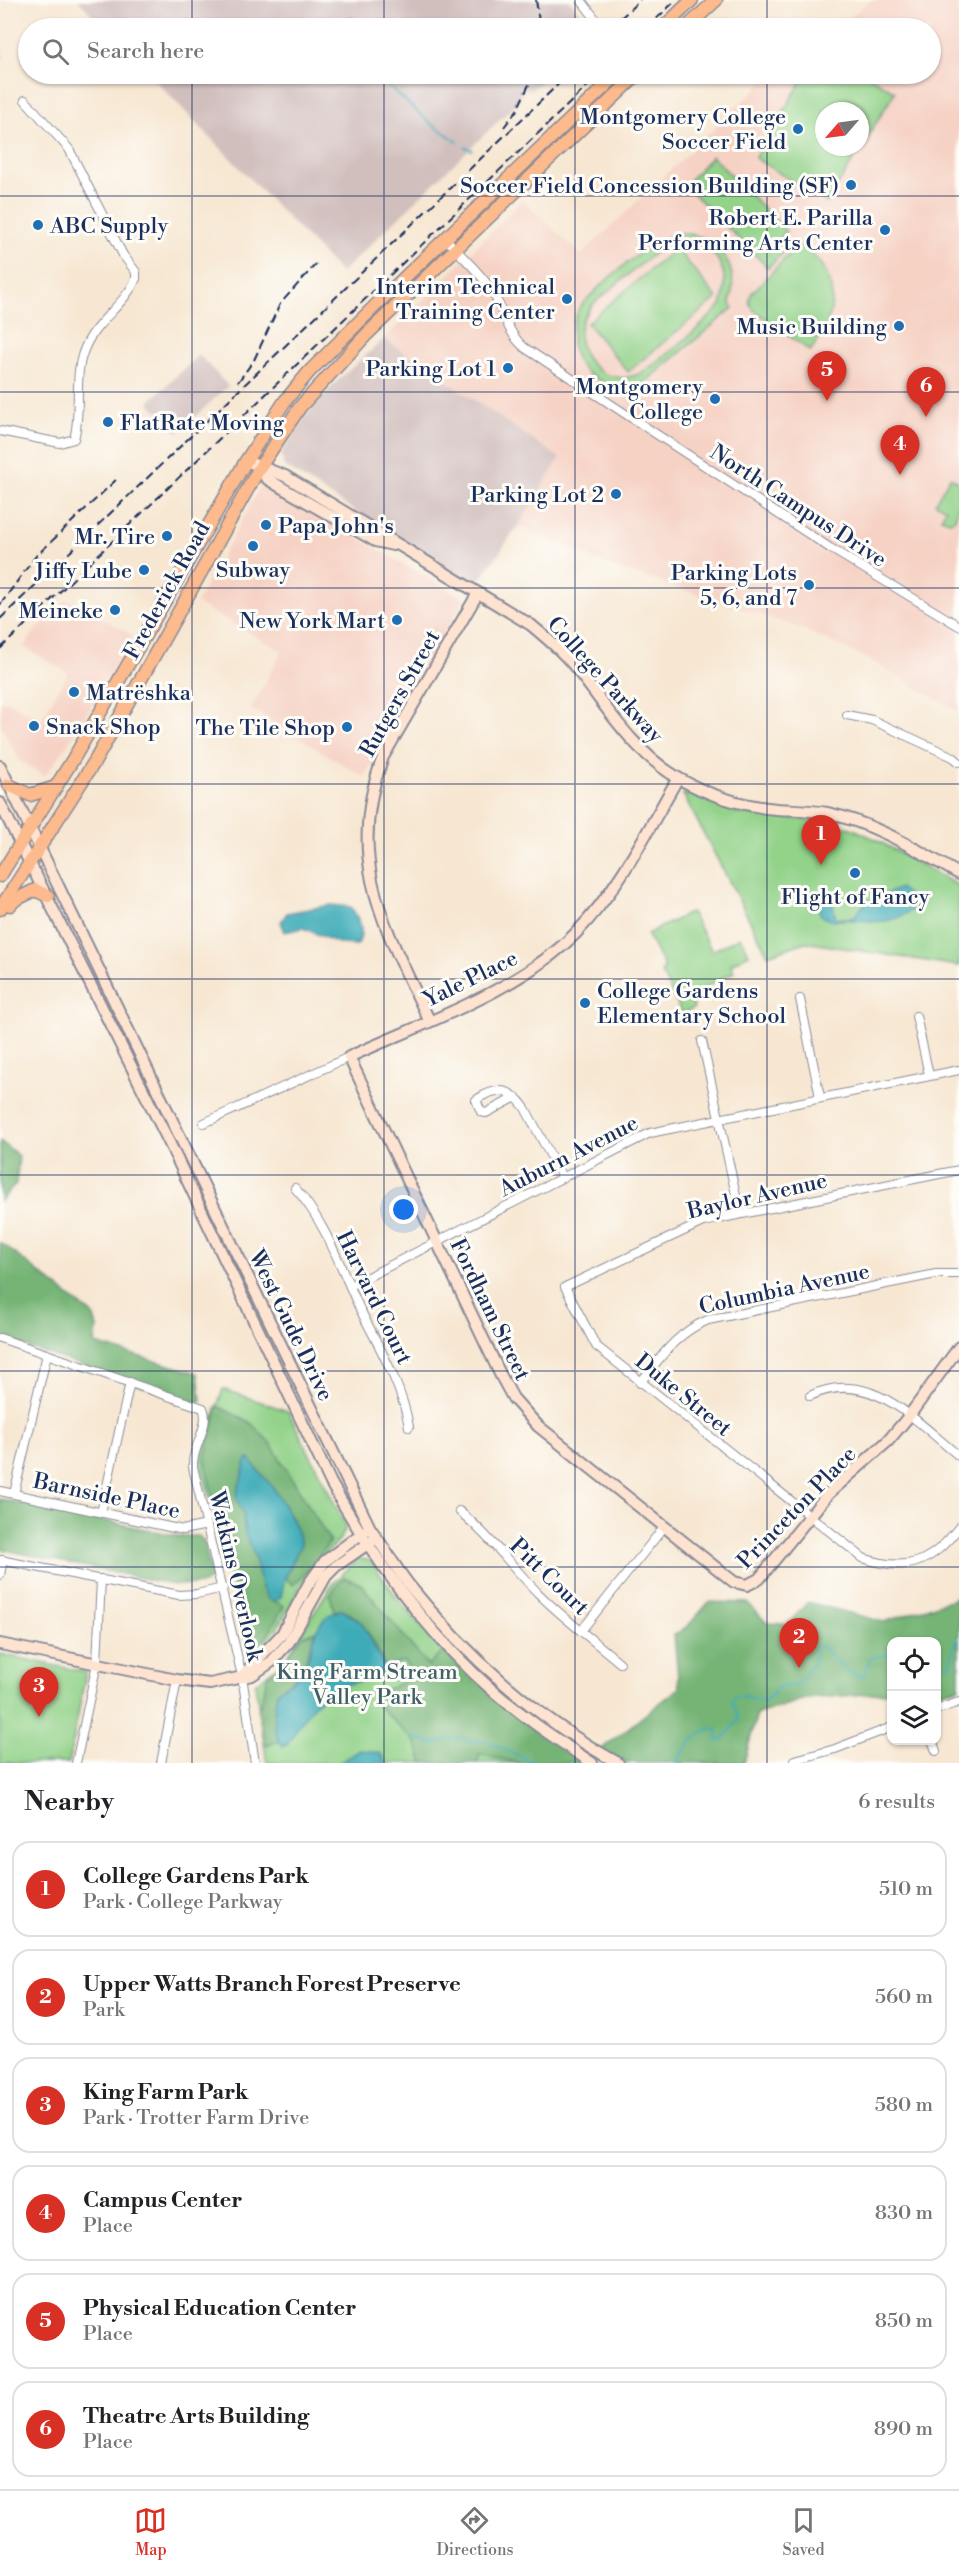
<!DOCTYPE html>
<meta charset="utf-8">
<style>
body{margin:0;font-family:"Libre Bodoni",serif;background:#f6f6f6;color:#202124}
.controls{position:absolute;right:18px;bottom:18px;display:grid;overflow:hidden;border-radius:12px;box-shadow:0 2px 4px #0004}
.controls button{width:54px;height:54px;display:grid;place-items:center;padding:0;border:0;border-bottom:2px solid #e0e0e0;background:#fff;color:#202124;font:30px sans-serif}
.compass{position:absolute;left:815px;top:102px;width:54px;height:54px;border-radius:50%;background:#fff;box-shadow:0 2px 4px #0004;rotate:242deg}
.you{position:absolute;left:404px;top:1210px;width:21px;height:21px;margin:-15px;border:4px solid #fff;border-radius:50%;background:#1a73e8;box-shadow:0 0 0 9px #1a73e833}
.badge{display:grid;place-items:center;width:39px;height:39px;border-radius:50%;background:#d93025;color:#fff;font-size:20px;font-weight:700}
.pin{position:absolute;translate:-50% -50px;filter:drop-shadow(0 2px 3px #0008)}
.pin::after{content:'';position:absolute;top:32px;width:21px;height:18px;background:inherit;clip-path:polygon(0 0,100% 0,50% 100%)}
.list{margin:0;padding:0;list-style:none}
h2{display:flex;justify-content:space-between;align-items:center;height:78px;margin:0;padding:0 24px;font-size:26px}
h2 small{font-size:20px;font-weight:400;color:#757577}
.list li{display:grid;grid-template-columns:39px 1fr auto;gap:18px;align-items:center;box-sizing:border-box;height:96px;margin:0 12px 12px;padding:0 12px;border:2px solid #e0e0e0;border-radius:18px}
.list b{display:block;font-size:22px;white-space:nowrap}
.list p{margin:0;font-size:20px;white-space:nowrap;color:#757577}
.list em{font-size:20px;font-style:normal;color:#757577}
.icon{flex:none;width:33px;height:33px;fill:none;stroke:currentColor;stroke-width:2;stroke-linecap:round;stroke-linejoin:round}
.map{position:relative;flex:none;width:959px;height:1763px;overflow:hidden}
.search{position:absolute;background:#fff;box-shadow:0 2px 4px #0004;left:18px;right:18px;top:18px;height:66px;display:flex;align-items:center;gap:15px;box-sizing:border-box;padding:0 21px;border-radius:33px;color:#757577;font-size:22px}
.sheet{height:726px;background:#fff}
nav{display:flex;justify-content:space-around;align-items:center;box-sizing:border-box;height:84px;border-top:2px solid #e0e0e0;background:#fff;font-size:16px;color:#757577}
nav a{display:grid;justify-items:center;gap:3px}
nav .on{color:#d93025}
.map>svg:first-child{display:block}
.built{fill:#f6d2c4;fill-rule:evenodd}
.industrial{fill:#d1bfbe}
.green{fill:#92d289;stroke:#568074;stroke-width:1.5;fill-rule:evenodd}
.forest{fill:#75b475;stroke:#48726a;stroke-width:1.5}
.water{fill:#3cacb8;stroke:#2c6e8b;stroke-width:1.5}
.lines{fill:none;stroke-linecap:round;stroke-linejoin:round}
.stream{stroke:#3cacb8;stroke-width:2}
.street-casing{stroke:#898b98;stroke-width:10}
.secondary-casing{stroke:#898b98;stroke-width:14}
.primary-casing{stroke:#898b98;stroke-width:15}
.street{stroke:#fff;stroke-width:8}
.secondary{stroke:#fee3d1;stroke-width:10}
.primary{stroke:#fcba8d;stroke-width:12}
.rail{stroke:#1b2f5e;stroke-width:2;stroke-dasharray:9 4.5;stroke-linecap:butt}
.grid{fill:none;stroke:#1b2f5e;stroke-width:1.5;stroke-opacity:0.55}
.poi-dot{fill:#1f6fb2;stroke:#fdfcf7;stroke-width:2}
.labels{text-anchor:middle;stroke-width:6;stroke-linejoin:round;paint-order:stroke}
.poi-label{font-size:22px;fill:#1b2f5e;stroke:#fdfcf7;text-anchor:end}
.street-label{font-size:22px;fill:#1b2f5e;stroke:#fdfcf7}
.park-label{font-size:22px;fill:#3f606b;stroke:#fdfcf7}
</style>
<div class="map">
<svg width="959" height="1763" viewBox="0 0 959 1763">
<rect width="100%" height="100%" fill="#fdfcf7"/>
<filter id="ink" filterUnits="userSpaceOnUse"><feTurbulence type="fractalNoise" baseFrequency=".0167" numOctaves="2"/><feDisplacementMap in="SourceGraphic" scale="12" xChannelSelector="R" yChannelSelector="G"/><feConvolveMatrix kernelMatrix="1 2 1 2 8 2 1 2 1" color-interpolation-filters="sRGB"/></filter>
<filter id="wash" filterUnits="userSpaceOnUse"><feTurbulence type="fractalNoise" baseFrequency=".008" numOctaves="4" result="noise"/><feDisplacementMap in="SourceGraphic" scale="24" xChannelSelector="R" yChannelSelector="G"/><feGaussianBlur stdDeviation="1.35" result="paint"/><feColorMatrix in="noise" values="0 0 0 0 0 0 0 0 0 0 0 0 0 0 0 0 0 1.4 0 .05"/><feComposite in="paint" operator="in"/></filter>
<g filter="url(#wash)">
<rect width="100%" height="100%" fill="#f7e7d2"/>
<!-- built -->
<g class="built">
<path d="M871,0H959V712L866,658L798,627L613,567L518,526L560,458L384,339L523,200L581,255L772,74H930V28H832L838,27ZM824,111H860V147H824Z"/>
<polygon points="265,485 465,599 364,777 251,709 282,651 196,603 260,487"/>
<polygon points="67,600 133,635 79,728 45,776 20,761 0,724 0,702 8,701 41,720 68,673 24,647 35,631"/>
</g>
<!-- industrial -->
<g class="industrial">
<polygon points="78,0 569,0 593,28 105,28"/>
<polygon points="149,74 549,74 532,90 524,88 518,102 341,273"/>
<polygon points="384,339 560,458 518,526 475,587 284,466 281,453 307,414 335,383"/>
<polygon points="199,355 228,386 178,433 149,402"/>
</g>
<!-- green -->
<g class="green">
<path d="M806,74H865L895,92L827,203L755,158ZM824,111H860V147H824Z"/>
<polygon points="712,156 786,231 781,238 789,246 768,268 685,185"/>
<path d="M681,233C720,235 740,267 730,303L733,308L636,390L632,385C583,389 559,352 579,308C599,285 652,237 681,233ZM691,241C722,250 730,277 721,305C707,321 655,368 636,375C605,387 572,356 581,324C583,317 589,310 593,304L663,246L672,242Z"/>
<path d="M799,244C842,273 840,314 810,351L755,311C749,306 748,302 751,294Z"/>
<polygon points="676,248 717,298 628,372 587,323"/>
<polygon points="950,477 959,482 958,509 955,519 950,521 941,518 946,509 935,503"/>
<polygon points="687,793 738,813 820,821 851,828 875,839 959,886 959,966 805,942 768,955 683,794"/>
<polygon points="691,912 712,951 740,937 749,954 731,964 734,972 689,996 694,1008 682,1014 661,972 665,968 647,934"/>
<path d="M223,1389L288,1411L346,1526C342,1545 319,1556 308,1573C296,1591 276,1642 255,1649L247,1643L201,1465L202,1452Z"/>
<polygon points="358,1559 370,1560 401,1603 472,1681 522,1763 267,1763 255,1684 285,1660 332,1584"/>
<polygon points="0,1654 86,1672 69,1763 0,1763"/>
</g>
<!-- forest -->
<g class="forest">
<polygon points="0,1141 19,1156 16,1184 0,1201"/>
<polygon points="0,1242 94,1316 97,1328 95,1344 198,1373 201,1401 196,1404 0,1338"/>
<path d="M217,1406L250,1422L271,1444L330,1541L315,1563L293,1585L285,1578L301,1544C296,1525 285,1506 274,1489C266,1478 257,1472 251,1460C248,1483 239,1513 246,1535C248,1543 253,1549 256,1557C264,1584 255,1592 284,1606L265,1639L248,1646L242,1607L209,1482L205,1458Z"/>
<polygon points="0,1499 178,1536 199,1536 204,1541 212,1578 203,1584 174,1585 0,1549"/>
<path d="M343,1577L361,1584L428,1666L448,1647L493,1690L592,1763H520L480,1755L477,1763H423L416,1743L378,1706L377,1693L417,1676L403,1661L385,1668C378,1648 359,1606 334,1611L330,1595Z"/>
<polygon points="959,1593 959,1688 937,1693 936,1642 892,1642 891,1692 805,1699 757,1714 744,1763 618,1763 598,1752 679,1688 674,1635 688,1626 709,1602 748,1603 767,1623 788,1624 808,1602 884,1622 953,1599"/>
<polygon points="316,1631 301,1674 278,1691 276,1696 279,1742 265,1745 258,1711 268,1675 285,1660 302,1636"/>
</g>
<!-- water -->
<g class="water">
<path d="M900,888L915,900L916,906C898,923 880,923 857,920C844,918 830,924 820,914L818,902L821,898L834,896L836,900L833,905L836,918H853L866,902Z"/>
<path d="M331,905L351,907C359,919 366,932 357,945L341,944L303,928L285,932L281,922L287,913Z"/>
<path d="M247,1459L251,1460C257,1472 266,1478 274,1489C285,1506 296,1525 301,1544L285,1578L281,1597L274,1601L268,1599L262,1588L255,1557L245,1534L244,1516L236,1496Z"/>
<path d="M342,1610L362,1623L385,1668C369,1683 353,1680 334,1689C313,1699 299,1726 287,1745L283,1746C272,1736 273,1704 278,1691C285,1685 296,1680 301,1673C317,1651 308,1617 342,1610Z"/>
<polygon points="360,1750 380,1753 387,1763 339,1763"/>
</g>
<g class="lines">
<!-- stream -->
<g class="stream">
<polyline points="334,28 352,17"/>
<polyline points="0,55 2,57"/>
<polyline points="375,74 430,123 458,142"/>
<polyline points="465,147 472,150"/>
<polyline points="936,1665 948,1666 952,1663 952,1652 959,1637"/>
<polyline points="411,1738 416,1737 432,1744 453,1738 488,1742 536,1763"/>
<path d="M671,1763L675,1762L694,1739L709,1728L717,1730V1741L723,1739L739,1719L732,1701L735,1697L744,1696L765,1702L778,1687L798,1685L814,1661L816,1648L820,1646C835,1654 847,1680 865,1675L870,1658L885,1655L892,1657"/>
</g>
</g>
</g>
<g filter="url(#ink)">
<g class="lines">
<defs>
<g id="street">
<polyline points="581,0 594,17"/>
<path d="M446,239C460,255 478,270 490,288C504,309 505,331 525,348L830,548L959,626"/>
<path d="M0,431L60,443L74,439C82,411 73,377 84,350C95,321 124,306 136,279V272L123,255L69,149L25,100"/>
<polyline points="847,715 872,720 953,757 959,762"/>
<polyline points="800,999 820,1097"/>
<polyline points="916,1016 929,1075"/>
<polyline points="702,1041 740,1213"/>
<path d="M516,1097L486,1113L481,1112L476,1100C496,1086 511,1088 525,1108L562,1177"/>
<polyline points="204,1123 349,1057"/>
<path d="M959,1170L703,1222L565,1287L596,1346L863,1558C907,1573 932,1563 959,1527"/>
<path d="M295,1188C324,1220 340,1265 358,1305C377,1344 402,1384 409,1427"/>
<polyline points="350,1286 650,1133 959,1070"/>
<path d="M0,1338L203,1408C211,1425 191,1449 193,1467L242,1676L255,1763"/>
<path d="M640,1383C661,1357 676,1333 708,1320L936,1274H959"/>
<path d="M810,1396C870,1367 915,1421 959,1456"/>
<polyline points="0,1491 183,1530 207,1525"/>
<polyline points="14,1494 47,1354"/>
<path d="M459,1511C489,1535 512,1567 539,1594C564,1619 593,1640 620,1663"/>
<polyline points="101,1513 130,1382"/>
<polyline points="0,1560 179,1595 197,1594 223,1588"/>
<polyline points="0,1575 3,1560"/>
<polyline points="581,1631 664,1527"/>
<polyline points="936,1710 959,1702"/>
<polyline points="932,1740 936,1751"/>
<polyline points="795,1760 835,1749 892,1727"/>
<polyline points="76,1763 97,1663 101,1579"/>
<polyline points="161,1763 177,1680"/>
</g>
<g id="secondary">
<path d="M246,461L285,476L531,625C549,640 568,656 582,676C611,714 636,753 678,778C708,795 743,806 777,809C794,810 811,810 827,813C875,823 917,850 959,874"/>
<polyline points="260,467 266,478 279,486 375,541 393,545"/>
<path d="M0,766L370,1528C383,1546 395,1567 409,1585C466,1656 538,1719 618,1763"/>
<path d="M678,778C647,831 619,889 576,933C519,991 423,1023 349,1057L501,1376L513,1398L538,1426L734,1582L747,1585L759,1579L828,1494L888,1441L909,1416L959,1347"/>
<path d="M0,803L168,1140L331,1483C374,1560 425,1631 492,1690C523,1717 558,1740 592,1763"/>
<path d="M429,1020C385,927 344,861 383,757L478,593"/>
<polyline points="0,1644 177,1680 210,1684 252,1675 271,1662 289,1642 326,1576 336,1566 372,1541"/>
<polyline points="242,1676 282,1634 308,1585 325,1561 365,1531"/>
</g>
<g id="primary">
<polyline points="663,28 692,0"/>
<polyline points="686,28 716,0"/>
<polyline points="9,785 30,795 56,787"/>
<polyline points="0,876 75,756 246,461 285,401 309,372 381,300 618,74"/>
<polyline points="10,905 15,900 35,890 48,896"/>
<polyline points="0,909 95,761 260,467 300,407 366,335 638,74"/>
</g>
</defs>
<!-- street casing -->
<use href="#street" class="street-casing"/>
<!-- secondary casing -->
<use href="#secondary" class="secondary-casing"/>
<!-- primary casing -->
<use href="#primary" class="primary-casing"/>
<!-- street -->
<use href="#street" class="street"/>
<!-- secondary -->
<use href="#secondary" class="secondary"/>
<!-- primary -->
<use href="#primary" class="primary"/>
<!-- rail -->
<g class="rail">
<polyline points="536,0 540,28"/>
<polyline points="610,28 640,0"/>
<polyline points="647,28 676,0"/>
<polyline points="504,127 517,110 534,74"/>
<polyline points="238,382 254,360 280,304 316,264"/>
<polyline points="0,605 35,557 118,478"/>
<polyline points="0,619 569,74"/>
<polyline points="0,649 600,74"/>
</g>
</g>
</g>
<!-- grid -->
<path class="grid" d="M192,0V28M384,0V28M575,0V28M767,0V28M192,74V1763M384,74V1763M575,74V1763M767,74V1763M0,196H959M0,392H959M0,588H959M0,784H959M0,979H959M0,1175H959M0,1371H959M0,1567H959"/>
<!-- markers -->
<g class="poi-dot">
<circle cx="798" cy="129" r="6"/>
<circle cx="851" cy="185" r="6"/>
<circle cx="38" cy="225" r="6"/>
<circle cx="885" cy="230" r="6"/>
<circle cx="567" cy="299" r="6"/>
<circle cx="899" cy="326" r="6"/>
<circle cx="508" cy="368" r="6"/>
<circle cx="715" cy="399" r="6"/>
<circle cx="108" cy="422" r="6"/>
<circle cx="616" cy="494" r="6"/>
<circle cx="266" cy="525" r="6"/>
<circle cx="167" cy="536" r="6"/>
<circle cx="253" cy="546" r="6"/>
<circle cx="144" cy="570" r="6"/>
<circle cx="809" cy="585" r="6"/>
<circle cx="115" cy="610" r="6"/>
<circle cx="397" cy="620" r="6"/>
<circle cx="74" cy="692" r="6"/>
<circle cx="34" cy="726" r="6"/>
<circle cx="347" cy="727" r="6"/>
<circle cx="855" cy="873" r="6"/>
<circle cx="585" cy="1003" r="6"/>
</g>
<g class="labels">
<!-- poi labels -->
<g class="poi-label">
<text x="786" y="124">Montgomery College<tspan x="786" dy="25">Soccer Field</tspan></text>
<text x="839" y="193">Soccer Field Concession Building (SF)</text>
<text x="873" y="225">Robert E. Parilla<tspan x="873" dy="25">Performing Arts Center</tspan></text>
<text x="50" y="233" text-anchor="start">ABC Supply</text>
<text x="555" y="294">Interim Technical<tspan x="555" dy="25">Training Center</tspan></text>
<text x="887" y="334">Music Building</text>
<text x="496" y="376">Parking Lot 1</text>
<text x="703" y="394">Montgomery<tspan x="703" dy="25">College</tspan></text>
<text x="120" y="430" text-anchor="start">FlatRate Moving</text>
<text x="604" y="502">Parking Lot 2</text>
<text x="278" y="533" text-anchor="start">Papa John's</text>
<text x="155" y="544">Mr. Tire</text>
<text x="253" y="577" text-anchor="middle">Subway</text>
<text x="132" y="578">Jiffy Lube</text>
<text x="797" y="580">Parking Lots<tspan x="797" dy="25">5, 6, and 7</tspan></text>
<text x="103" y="618">Meineke</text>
<text x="385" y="628">New York Mart</text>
<text x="86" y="700" text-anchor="start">Matrëshka</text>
<text x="46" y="734" text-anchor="start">Snack Shop</text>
<text x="335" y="735">The Tile Shop</text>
<text x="855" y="904" text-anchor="middle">Flight of Fancy</text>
<text x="597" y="998" text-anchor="start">College Gardens<tspan x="597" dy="25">Elementary School</tspan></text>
</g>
<!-- street labels -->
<g class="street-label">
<text transform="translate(799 505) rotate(33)" y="8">North Campus Drive</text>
<text transform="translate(166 590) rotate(-61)" y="8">Frederick Road</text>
<text transform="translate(606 679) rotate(48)" y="8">College Parkway</text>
<text transform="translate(399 693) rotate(-61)" y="8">Rutgers Street</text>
<text transform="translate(470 978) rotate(-26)" y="8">Yale Place</text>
<text transform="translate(568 1155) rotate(-27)" y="8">Auburn Avenue</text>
<text transform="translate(757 1195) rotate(-13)" y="8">Baylor Avenue</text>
<text transform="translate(784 1288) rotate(-12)" y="8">Columbia Avenue</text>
<text transform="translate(375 1297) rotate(64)" y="8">Harvard Court</text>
<text transform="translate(491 1309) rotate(64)" y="8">Fordham Street</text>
<text transform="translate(292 1325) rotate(64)" y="8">West Gude Drive</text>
<text transform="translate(684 1394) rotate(39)" y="8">Duke Street</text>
<text transform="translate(107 1495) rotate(12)" y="8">Barnside Place</text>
<text transform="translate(796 1507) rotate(-46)" y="8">Princeton Place</text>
<text transform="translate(237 1576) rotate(77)" y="8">Watkins Overlook</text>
<text transform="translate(550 1576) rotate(44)" y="8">Pitt Court</text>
</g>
<!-- park labels -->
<g class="park-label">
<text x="367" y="1679">King Farm Stream<tspan x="367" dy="25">Valley Park</tspan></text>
</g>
</g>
</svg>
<div class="controls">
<button><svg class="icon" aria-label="locate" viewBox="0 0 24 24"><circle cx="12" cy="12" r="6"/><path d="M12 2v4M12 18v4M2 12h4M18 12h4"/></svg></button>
<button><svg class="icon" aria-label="layers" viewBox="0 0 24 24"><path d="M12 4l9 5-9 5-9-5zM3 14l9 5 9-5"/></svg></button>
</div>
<svg class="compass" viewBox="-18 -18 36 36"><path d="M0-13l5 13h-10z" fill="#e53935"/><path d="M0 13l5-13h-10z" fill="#757577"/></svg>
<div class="you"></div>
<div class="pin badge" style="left:821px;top:865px">1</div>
<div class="pin badge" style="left:799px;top:1668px">2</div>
<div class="pin badge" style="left:39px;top:1717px">3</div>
<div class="pin badge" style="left:900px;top:475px">4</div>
<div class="pin badge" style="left:827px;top:401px">5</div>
<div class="pin badge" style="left:926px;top:417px">6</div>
<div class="search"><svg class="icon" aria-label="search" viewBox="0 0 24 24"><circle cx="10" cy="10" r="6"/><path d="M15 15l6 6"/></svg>Search here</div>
</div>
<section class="sheet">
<h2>Nearby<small>6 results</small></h2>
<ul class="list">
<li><span class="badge">1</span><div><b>College Gardens Park</b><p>Park · College Parkway</p></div><em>510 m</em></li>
<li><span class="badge">2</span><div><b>Upper Watts Branch Forest Preserve</b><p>Park</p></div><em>560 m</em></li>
<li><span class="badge">3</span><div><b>King Farm Park</b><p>Park · Trotter Farm Drive</p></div><em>580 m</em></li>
<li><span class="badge">4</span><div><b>Campus Center</b><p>Place</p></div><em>830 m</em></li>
<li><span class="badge">5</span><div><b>Physical Education Center</b><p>Place</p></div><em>850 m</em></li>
<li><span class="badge">6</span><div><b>Theatre Arts Building</b><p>Place</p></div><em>890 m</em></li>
</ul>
</section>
<nav>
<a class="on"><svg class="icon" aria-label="map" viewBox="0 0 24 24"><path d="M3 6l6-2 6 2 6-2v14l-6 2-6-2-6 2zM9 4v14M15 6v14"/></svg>Map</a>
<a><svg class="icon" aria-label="directions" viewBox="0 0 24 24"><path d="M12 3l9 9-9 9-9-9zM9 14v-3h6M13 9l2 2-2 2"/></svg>Directions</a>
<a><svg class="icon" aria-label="saved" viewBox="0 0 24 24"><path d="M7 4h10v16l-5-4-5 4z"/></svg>Saved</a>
</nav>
